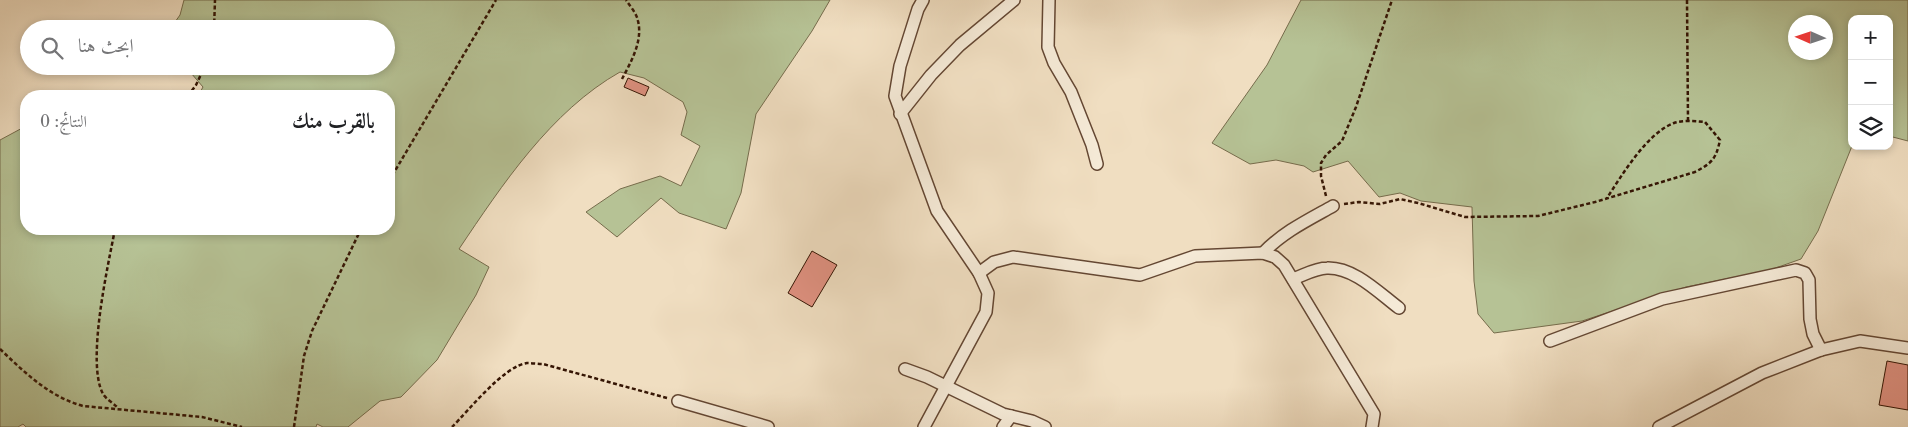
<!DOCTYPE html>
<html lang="ar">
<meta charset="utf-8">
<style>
body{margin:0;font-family:"Libre Caslon Text",Amiri,serif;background:#f2f2f2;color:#202124;direction:rtl}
.controls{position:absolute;right:15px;top:15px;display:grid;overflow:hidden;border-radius:10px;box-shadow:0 2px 8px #0003}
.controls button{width:45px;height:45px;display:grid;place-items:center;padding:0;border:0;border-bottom:1px solid #e0e0e0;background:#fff;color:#202124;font:25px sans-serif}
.compass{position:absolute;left:1788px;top:15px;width:45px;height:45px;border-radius:50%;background:#fff;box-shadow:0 2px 8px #0003;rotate:273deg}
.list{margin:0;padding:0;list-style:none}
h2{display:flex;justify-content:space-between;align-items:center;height:65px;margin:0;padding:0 20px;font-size:21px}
h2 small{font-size:16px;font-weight:400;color:#757577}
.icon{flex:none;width:28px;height:28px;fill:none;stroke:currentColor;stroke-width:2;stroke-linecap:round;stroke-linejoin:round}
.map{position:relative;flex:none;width:1908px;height:427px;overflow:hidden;direction:ltr}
.search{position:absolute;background:#fff;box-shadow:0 2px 8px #0003;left:20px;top:20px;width:375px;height:55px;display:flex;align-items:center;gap:12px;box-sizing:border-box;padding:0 18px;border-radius:28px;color:#757577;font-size:19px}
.panel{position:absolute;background:#fff;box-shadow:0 2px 8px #0003;left:20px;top:90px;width:375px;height:145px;border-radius:20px;direction:rtl}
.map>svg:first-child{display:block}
.green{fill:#b6c295;stroke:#766c4c;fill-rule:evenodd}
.building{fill:#e19282;stroke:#351504}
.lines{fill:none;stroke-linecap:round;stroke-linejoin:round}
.street-casing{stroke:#644733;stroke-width:14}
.path{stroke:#351504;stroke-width:2.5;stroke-dasharray:4 2.5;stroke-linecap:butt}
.street{stroke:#f5ead7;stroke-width:11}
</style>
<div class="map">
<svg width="1908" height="427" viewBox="0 0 1908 427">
<rect width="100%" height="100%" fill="#f0dec1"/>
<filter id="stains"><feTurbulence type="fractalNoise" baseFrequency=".004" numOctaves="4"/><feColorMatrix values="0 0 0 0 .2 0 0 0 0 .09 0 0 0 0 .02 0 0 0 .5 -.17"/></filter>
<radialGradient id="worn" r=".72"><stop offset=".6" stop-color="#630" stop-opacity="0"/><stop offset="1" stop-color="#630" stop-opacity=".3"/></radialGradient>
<!-- green -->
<g class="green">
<path d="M184,0H830L812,31L756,114L741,193L726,229L679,213L661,198L617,237L586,212L620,189L660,176L681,186L700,146L681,135L687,112L683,102L644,78L620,72C551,111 502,185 459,249L489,267L476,295L437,360L401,397L380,401L348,427H323L317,424L316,427H26L23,424L18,427H0V140L26,126V229H389V96H198L203,87L185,66H386V29H170L180,15Z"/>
<path d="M1301,0H1908V141L1889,136V19H1852V146L1818,231L1801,259L1770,270L1686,287L1582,321L1494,333L1478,314L1474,281L1472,207L1421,201L1400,193L1379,197L1348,161L1313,172L1304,166L1276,160L1250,164L1212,143L1267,65ZM1796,22H1826V52H1796Z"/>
</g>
<!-- building -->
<g class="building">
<polygon points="628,78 649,87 645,96 624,87"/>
<polygon points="812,251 837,265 812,307 788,293"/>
<polygon points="1887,361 1908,365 1908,410 1879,405"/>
</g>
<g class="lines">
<defs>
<g id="street">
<polyline points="923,0 918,9 900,66 895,96 937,211 979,273 988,293 986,312 924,427"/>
<polyline points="1049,0 1048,47 1054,63 1071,92 1092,145 1097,164"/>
<polyline points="900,114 931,75 960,45 1014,0"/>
<path d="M1263,253C1283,232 1308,220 1333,206"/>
<polyline points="979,273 994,262 1013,257 1140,275 1195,256 1263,253 1275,257 1284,265 1374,414 1372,427"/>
<path d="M1293,279C1304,275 1316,268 1327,268C1354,267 1379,293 1399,308"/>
<polyline points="1550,341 1662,299 1796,270 1805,273 1809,280 1810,319 1813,334 1821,350"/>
<polyline points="905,369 927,377 1003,414 1032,421 1045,427"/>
<polyline points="678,401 768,427"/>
<polyline points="1003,427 1011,416"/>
<polyline points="1659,427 1762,373 1821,350 1860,341 1908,348"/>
</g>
</defs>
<!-- street casing -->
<use href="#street" class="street-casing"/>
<!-- path -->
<g class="path">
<polyline points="1687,0 1688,121"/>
<polyline points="214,29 215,0"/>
<path d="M622,79C631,62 643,41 638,21C637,14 630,6 626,0"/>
<polyline points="188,96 196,85 205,66"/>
<polyline points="389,181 496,0"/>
<polyline points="1326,196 1321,176 1321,163 1326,155 1342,141 1356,107 1392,0"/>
<path d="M1344,204L1359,202L1380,204L1400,199L1418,203L1465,217L1538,216L1595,202L1695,172C1712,163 1716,159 1720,140L1705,122C1695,121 1683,120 1674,123C1647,133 1622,175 1607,198"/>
<path d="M115,229C108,266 86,362 103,394C106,399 113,403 117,407"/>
<path d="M0,349C25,373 50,397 83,406L202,417L242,427"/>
<polyline points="294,427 304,356 312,331 361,229"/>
<path d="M452,427C469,410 504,366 527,363C532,363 538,364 543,364L667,398"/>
</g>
<!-- street -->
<use href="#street" class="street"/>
</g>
<rect width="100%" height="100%" filter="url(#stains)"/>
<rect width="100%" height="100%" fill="url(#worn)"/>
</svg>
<div class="controls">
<button>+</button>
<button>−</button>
<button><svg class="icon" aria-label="layers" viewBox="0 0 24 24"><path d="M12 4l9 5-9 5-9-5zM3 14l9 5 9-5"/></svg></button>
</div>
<svg class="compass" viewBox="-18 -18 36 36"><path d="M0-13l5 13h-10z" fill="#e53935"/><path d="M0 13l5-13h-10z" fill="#757577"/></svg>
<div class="search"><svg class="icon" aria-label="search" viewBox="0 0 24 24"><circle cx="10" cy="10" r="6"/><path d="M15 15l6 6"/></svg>ابحث هنا</div>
<section class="panel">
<h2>بالقرب منك<small>النتائج: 0</small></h2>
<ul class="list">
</ul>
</section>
</div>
